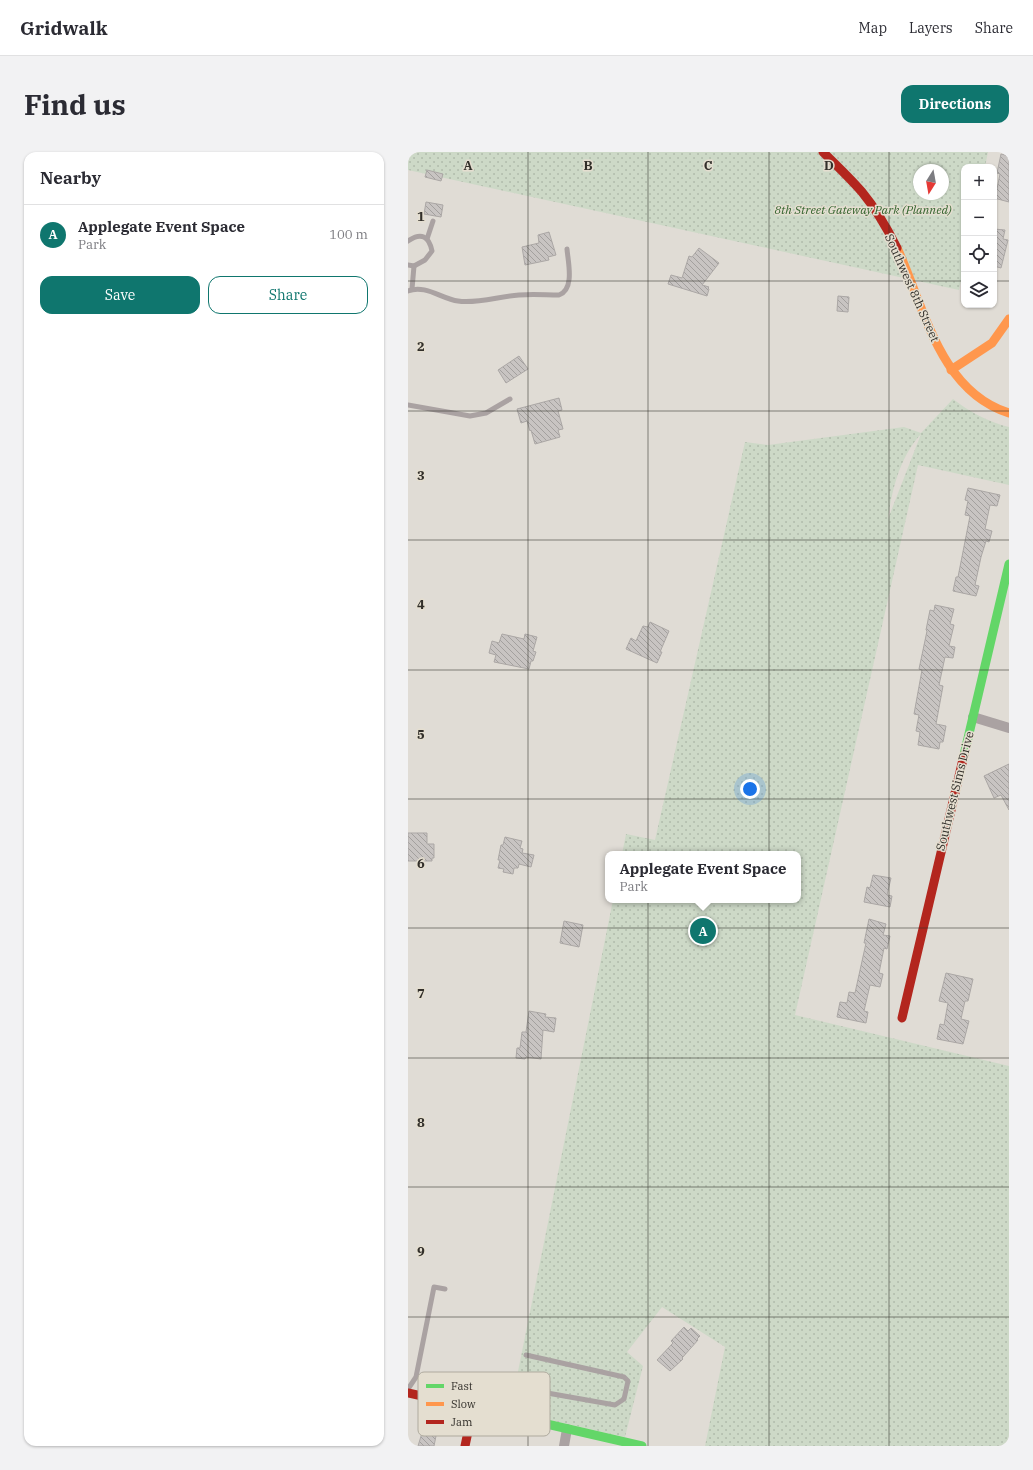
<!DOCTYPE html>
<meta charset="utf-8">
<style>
body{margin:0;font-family:"IBM Plex Serif",serif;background:#f2f2f3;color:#2b2b33}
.controls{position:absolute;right:12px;top:12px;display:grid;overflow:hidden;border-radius:8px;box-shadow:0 1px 3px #0004}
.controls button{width:36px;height:36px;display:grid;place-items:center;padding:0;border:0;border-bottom:1px solid #e1e1e2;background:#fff;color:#2b2b33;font:20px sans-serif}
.compass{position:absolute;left:505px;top:12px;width:36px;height:36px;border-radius:50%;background:#fff;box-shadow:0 1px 3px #0004;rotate:191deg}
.you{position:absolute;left:342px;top:637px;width:14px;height:14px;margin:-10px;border:3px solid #fff;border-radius:50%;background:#1a73e8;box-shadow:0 0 0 6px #1a73e833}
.badge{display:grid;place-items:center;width:26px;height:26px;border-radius:50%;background:#0f766e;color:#fff;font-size:13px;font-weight:700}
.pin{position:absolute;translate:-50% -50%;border:2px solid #fff;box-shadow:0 1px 4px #0006}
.popup{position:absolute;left:197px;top:699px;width:196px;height:52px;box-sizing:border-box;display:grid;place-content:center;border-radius:8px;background:#fff;filter:drop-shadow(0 1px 3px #0005);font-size:13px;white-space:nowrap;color:#7c7c81}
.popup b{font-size:15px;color:#2b2b33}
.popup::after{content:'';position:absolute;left:50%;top:100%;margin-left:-8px;border:8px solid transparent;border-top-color:#fff}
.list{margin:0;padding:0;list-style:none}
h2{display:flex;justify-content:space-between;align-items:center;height:52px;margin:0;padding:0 16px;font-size:17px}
h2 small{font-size:13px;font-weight:400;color:#7c7c81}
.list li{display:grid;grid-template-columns:26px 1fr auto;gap:12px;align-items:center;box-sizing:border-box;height:60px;padding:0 16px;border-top:1px solid #e1e1e2}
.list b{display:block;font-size:15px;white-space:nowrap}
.list p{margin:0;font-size:13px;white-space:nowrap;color:#7c7c81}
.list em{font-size:13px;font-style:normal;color:#7c7c81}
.actions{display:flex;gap:8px;padding:12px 16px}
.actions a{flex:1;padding:9px 0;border:1px solid #0f766e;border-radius:12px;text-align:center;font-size:14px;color:#0f766e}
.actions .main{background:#0f766e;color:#fff}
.icon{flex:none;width:22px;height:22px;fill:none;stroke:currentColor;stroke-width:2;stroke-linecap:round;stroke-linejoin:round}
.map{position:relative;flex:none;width:601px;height:1294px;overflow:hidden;border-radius:12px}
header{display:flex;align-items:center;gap:24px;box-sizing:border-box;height:56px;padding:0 20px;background:#fff;border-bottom:1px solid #e1e1e2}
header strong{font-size:19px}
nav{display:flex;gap:22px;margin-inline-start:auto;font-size:14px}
.intro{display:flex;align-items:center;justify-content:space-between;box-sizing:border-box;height:96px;padding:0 24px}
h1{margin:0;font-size:28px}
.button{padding:10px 18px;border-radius:12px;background:#0f766e;color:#fff;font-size:14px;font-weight:700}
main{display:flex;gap:24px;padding:0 24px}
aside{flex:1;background:#fff;border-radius:12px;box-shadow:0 1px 3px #0004}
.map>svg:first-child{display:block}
.park{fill:url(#park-dots);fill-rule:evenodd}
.building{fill:url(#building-back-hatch);stroke:#aba7a5}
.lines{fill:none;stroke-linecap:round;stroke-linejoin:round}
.lane{stroke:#aaa2a2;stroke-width:5}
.street{stroke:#aaa2a2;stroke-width:10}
.fast{stroke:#63d668;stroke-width:9}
.slow{stroke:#ff974d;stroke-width:9}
.jam{stroke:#b3261e;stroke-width:9}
.grid{fill:none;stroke:#322f2a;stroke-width:1;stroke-opacity:0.55}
.labels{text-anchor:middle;stroke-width:3;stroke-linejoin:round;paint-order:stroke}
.park-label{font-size:12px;font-style:italic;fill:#34642e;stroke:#e4ded0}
.street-label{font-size:12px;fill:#322f2a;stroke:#e4ded0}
.key{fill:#e4ded0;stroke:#afaa9e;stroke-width:1}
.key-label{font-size:11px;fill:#322f2a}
.grid-label{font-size:13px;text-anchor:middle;font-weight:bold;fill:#322f2a;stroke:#e4ded0;stroke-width:3;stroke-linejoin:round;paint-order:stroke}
</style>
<header>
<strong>Gridwalk</strong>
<nav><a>Map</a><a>Layers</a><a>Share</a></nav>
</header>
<div class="intro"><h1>Find us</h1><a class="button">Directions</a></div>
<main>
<aside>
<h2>Nearby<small></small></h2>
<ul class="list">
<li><span class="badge">A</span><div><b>Applegate Event Space</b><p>Park</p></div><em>100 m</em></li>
</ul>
<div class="actions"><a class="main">Save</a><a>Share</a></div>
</aside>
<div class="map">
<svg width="601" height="1294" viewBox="0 0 601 1294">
<defs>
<pattern id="park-dots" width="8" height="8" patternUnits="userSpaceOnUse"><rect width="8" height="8" fill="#cdd9c7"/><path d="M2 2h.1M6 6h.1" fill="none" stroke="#b0bbab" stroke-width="1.8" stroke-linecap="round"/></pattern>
<pattern id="building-back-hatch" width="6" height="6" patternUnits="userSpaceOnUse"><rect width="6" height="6" fill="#c8c4c2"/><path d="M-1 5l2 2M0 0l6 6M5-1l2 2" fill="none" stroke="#a3a09e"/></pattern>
</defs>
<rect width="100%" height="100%" fill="#e0dcd5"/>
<!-- park -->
<g class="park">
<path d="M0,0H580L577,15H556V114L551,138L0,18ZM511,18H535V42H511Z"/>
<path d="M545,247C562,260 580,270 601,275V333L510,313L387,863L601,914V1294H297L317,1195L254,1155L219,1200L235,1214L217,1285L102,1259L205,748H390V702H214L218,682L247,688L337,290L360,293L496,275L513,281ZM513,282L480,367C484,337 492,305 513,282Z"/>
</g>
<!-- building -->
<g class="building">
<polygon points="593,2 601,4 601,50 586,46 586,37 589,37 592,22 589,21"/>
<polygon points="19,18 35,22 33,29 17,25"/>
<polygon points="18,50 35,53 33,65 16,62"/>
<polygon points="586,77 597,78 595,87 600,88 593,116 586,114"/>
<polygon points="141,80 148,103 140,105 141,108 117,113 114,95 131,91 130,83"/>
<polygon points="291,96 311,111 294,133 301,135 300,136 301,137 299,144 260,132 263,123 274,126 281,104 284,105"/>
<polygon points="430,144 441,145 440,160 429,159"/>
<polygon points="111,204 120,217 98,231 90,218"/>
<polygon points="151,246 154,258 150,259 155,277 150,278 152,285 127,292 123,278 122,279 119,269 113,271 109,257"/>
<polygon points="560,336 592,343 589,354 582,353 577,377 584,379 581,390 578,389 573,405 567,433 571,434 568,444 545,439 548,425 550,425 562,364 557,363 560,349 557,348"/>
<polygon points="527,453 546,457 542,472 546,473 541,494 547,495 545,506 537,505 531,533 535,534 528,572 538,574 535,590 532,590 531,597 510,593 512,580 508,579 511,563 506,562 514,518 511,517 519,479 518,478 522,458 526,459"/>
<polygon points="242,470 261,479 252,500 254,500 249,511 218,497 223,486 228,489 235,474 240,475"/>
<polygon points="94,482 116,487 117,482 129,485 125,499 128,500 125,509 123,509 121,517 86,510 88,503 81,501 84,489 91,491"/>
<polygon points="601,612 601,658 593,643 586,646 576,624"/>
<polygon points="0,681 19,681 19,692 26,692 26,706 24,706 24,709 0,709"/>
<polygon points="97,685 114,689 112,696 115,697 114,701 126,703 123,715 111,712 110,716 106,716 105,722 95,720 96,717 90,716 92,708 90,708 93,693 95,693"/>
<polygon points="465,723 483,726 479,743 484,744 482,755 456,750 459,735 462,736"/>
<polygon points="461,767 478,772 475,783 482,784 479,797 476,796 471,821 475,822 472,835 462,833 456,859 460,860 458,871 429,865 432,850 439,851 441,840 447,841 458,791 456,791"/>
<polygon points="156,769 175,773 171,795 152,791"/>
<polygon points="538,821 565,827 560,849 557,849 553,867 561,869 555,892 529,887 532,872 536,873 540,851 531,849"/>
<polygon points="121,859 138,862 137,865 148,866 146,880 135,878 133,907 118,905 117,907 108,906 109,896 112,896 114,880 118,880"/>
<polygon points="276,1175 280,1179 283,1176 292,1184 289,1187 290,1188 274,1206 275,1207 262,1219 249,1208 265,1191 263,1189"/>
<polygon points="14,1281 28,1284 26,1294 10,1294"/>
</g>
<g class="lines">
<!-- lane -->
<g class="lane">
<polyline points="19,87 25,69"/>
<path d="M0,89C13,80 21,84 24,99L17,108L6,114L0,113"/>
<polyline points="4,137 6,114"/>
<path d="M0,139C17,132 34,147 50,149C69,152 92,144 111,143C125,142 138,143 151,143C167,137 160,110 159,97"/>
<polyline points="0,253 62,264 78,261 102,247"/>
<polyline points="111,1236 207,1253 216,1247 220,1229 216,1225 118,1203"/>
<polyline points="0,1237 8,1225 26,1135 37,1137"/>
</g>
<!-- street -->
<g class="street">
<polyline points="565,565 601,576"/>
<polyline points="156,1294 159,1277"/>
</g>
<!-- fast -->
<g class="fast">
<polyline points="556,603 601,412"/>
<polyline points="130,1270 234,1294"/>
</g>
<!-- slow -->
<g class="slow">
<path d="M489,96C516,154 531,239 601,261"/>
<polyline points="543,218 584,191 601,167"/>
</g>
<!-- jam -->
<g class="jam">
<path d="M415,0C428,13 442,26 454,40C468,57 479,76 489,96"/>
<polyline points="494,866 556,603"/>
<polyline points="0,1241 130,1270"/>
<polyline points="57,1294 65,1256"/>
</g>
</g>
<!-- grid -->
<path class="grid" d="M120,0V1294M240,0V1294M361,0V1294M481,0V1294M0,129H556M586,129H601M0,259H601M0,388H601M0,518H601M0,647H601M0,776H601M0,906H601M0,1035H601M0,1165H601"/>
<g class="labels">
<!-- park labels -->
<g class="park-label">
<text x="455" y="62">8th Street Gateway Park (Planned)</text>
</g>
<!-- street labels -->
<g class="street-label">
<text transform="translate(504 136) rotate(66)" y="4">Southwest 8th Street</text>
<text transform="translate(547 639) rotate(-76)" y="4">Southwest Sims Drive</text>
</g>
</g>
<!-- legend -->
<rect x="10" y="1220" width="132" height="64" rx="6" class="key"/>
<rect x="18" y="1232" width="18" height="4" fill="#63d668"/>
<rect x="18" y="1250" width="18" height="4" fill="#ff974d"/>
<rect x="18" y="1268" width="18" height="4" fill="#b3261e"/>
<g class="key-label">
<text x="43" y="1238">Fast</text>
<text x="43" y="1256">Slow</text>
<text x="43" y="1274">Jam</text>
</g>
<g class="grid-label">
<text x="60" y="18">A</text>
<text x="180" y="18">B</text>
<text x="300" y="18">C</text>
<text x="421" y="18">D</text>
<text x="13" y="69">1</text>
<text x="13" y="199">2</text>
<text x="13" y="328">3</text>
<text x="13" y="457">4</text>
<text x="13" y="587">5</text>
<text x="13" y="716">6</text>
<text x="13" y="846">7</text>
<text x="13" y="975">8</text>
<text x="13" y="1104">9</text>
</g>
</svg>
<div class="controls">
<button>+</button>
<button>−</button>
<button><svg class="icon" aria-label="locate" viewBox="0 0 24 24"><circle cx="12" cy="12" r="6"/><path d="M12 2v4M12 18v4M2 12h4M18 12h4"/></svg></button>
<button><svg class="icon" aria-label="layers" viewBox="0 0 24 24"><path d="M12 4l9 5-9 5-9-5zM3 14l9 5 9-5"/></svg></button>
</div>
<svg class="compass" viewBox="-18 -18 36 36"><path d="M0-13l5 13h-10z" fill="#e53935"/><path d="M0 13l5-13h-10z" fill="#7c7c81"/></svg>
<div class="you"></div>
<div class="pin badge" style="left:295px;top:779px">A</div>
<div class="popup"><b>Applegate Event Space</b>Park</div>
</div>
</main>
